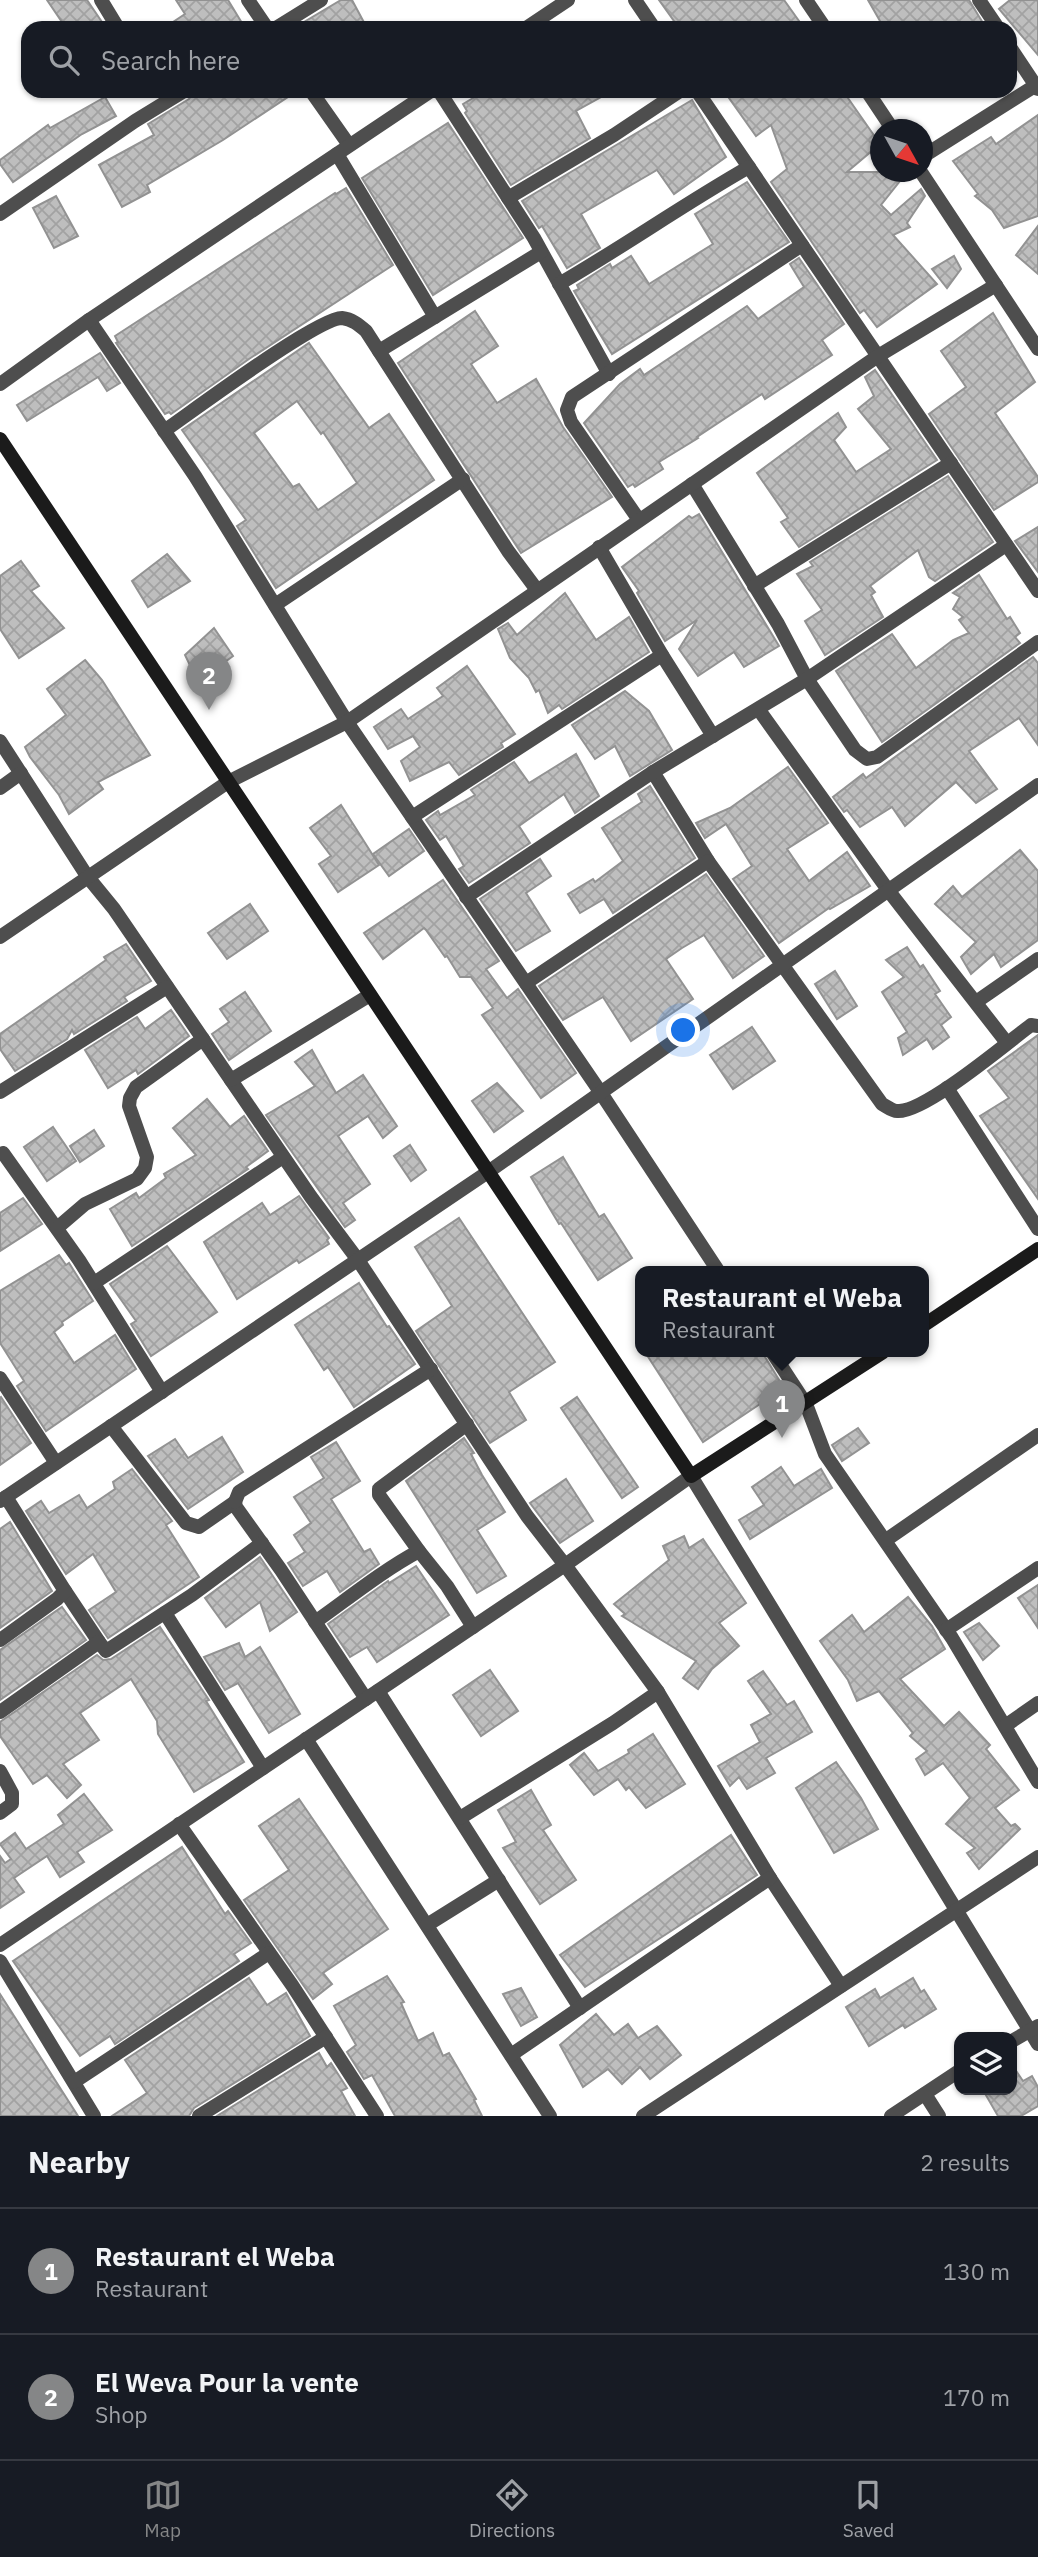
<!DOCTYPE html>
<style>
body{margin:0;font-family:"IBM Plex Sans",sans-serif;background:#20242c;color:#f1f3f6}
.controls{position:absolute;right:21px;bottom:21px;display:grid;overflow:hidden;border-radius:14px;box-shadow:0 2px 5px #0004}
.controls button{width:63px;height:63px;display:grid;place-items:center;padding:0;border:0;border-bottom:2px solid #363941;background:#171b24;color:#f1f3f6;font:35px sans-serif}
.compass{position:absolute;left:870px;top:119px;width:63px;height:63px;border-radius:50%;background:#171b24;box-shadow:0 2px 5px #0004;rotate:130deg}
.you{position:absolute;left:684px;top:1031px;width:24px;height:24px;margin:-18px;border:5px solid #fff;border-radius:50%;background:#1a73e8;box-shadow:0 0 0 10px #1a73e833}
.badge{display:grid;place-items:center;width:46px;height:46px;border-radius:50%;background:#858687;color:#fff;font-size:23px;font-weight:700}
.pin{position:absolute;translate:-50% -58px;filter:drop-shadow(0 2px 4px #0008)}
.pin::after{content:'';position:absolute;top:37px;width:24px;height:21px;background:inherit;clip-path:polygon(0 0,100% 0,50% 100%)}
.popup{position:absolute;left:635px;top:1266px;width:294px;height:91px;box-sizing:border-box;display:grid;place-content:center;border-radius:14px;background:#171b24;filter:drop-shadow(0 2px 5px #0005);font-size:23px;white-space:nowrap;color:#9ea1a6}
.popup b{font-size:26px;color:#f1f3f6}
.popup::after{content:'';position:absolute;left:50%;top:100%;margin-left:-14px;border:14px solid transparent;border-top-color:#171b24}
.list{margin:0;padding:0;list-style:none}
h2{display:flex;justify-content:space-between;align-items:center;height:91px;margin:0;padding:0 28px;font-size:30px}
h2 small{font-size:23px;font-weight:400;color:#9ea1a6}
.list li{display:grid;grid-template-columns:46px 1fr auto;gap:21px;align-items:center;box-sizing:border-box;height:126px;padding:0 28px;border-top:2px solid #363941}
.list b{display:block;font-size:26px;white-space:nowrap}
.list p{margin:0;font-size:23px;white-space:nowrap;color:#9ea1a6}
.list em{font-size:23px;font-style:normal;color:#9ea1a6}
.icon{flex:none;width:38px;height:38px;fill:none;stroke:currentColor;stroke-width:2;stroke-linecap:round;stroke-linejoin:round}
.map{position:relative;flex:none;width:1038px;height:2116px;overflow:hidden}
.search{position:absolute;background:#171b24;box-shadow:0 2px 5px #0004;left:21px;right:21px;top:21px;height:77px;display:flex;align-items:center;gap:18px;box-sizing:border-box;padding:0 24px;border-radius:21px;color:#9ea1a6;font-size:26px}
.sheet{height:343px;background:#171b24}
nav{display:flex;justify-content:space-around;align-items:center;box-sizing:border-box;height:98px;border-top:2px solid #363941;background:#171b24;font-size:19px;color:#9ea1a6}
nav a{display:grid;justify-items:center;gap:4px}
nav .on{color:#858687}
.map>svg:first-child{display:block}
.building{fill:url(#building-cross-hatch);stroke:#929292;stroke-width:2;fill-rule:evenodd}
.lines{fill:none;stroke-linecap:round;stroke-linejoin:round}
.minor{stroke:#4e4e4e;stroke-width:14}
.tertiary{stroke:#4e4e4e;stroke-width:14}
.secondary{stroke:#1b1b1b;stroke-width:14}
</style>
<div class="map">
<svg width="1038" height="2116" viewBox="0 0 1038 2116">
<defs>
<pattern id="building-cross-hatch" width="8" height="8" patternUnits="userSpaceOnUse" patternTransform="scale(1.75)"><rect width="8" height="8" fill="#bebebe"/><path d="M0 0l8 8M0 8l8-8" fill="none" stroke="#a2a2a2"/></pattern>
</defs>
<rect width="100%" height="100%" fill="#fff"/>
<!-- building -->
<g class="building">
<polygon points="47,0 87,0 106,28 66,28"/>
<polygon points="176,0 228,0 245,28 164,28 185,14"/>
<polygon points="341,0 352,0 367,28 294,28"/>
<polygon points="659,0 784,0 804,28 679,28"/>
<polygon points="868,0 969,0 986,28 884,28"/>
<polygon points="1010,0 1038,0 1038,55 999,9"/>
<polygon points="194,91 297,91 223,140 147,185 150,192 122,207 99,165 154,135 148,124 189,99"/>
<polygon points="485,91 612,91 576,111 590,138 511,185 465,113 467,111 463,104"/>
<polygon points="724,91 843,91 880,144 847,172 894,172 900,181 881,205 891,215 921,189 925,196 907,223 910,227 893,235 937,284 877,327 864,310 860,313 771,182 787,169 771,125 756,136"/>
<polygon points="105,97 116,116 82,134 13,182 0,164 0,160 48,125 50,128"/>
<polygon points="692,100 726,157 674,194 657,170 581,214 600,248 567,268 542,226 539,228 522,201"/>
<polygon points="1038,115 1038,216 1004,228 992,210 975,196 978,194 953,161 991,137 996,144"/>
<polygon points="448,123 523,238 433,295 362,178"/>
<polygon points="747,182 789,242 612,354 574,291 579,289 577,285 610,264 612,268 631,256 649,284 713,244 695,214"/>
<polygon points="346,188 393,265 249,359 171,414 169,412 165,414 116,343 118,342 115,336 335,193 336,194"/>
<polygon points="56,196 78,236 54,248 33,208"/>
<polygon points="1038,226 1038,274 1016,255"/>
<polygon points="954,256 961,269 947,288 932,269"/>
<polygon points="799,258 844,324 822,340 832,355 765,399 762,394 697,437 698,438 659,462 663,469 635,487 633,484 628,487 584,423 620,384 640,369 644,375 747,306 758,319 804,287 790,264"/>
<polygon points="475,311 498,346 471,364 497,403 536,379 563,427 612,497 521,553 398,363"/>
<polygon points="993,313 1035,382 995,413 1038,477 1038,482 994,510 929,414 966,387 941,351"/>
<path d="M309,343L369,428L389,414L434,480L276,588L237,526L246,520L182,430ZM297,401L321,434L323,432L357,483L318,510L299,484L293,487L254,433Z"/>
<polygon points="100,353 120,383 107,391 98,377 27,421 17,405"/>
<polygon points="875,370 937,460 799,547 781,522 788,518 757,473 838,413 846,427 834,440 856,472 891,449 858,409 874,396 865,377"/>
<polygon points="948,476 993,542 935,581 929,577 918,550 870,586 875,592 871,595 883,617 825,655 805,621 822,610 797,574 813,566 810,562"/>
<polygon points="699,514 779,646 744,667 734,652 698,676 679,649 697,620 665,641 637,593 639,591 622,567 689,516 692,518"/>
<polygon points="1038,527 1038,572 1015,541"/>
<polygon points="167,554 190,581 148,607 132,581"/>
<polygon points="21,561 39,586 31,591 64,628 19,658 0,629 0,576"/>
<polygon points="979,575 1007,619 1010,617 1020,633 1015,637 1020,643 882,742 836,671 892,634 916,668 953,640 969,633 959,620 963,617 953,609 960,597 953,593"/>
<polygon points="565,593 596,640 629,617 649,652 562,709 559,705 548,713 539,690 536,692 529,678 510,658 498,629 508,623 517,635"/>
<polygon points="214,628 233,656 198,682 185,655"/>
<polygon points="1033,657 1038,663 1038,745 1019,718 969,751 997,789 976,803 956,782 905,826 892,807 860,827 847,810 844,812 833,797 863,774 866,778"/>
<polygon points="85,660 102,680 150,755 98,782 103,789 69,814 59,795 30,757 25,747 66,715 47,689"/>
<polygon points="467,666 515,734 501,743 503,747 459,775 449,762 410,781 401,761 420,747 413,736 388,749 374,727 401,709 408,719 443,696 437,688"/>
<polygon points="625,691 649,711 672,750 630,776 615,746 595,759 572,725"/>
<polygon points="576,754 599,796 575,813 564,794 519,826 530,843 469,883 459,869 464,866 446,836 440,840 426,820 438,811 440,815 475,795 471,790 514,762 529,783"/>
<polygon points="788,767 828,823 787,849 809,881 847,852 870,886 830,909 829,908 779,943 733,879 752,866 726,824 705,838 696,823 730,808"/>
<polygon points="650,786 695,858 613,913 604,899 580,913 568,894 593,879 595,882 623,861 602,828 642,802 638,794"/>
<polygon points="341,805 379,865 338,892 319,864 331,856 310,828"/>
<polygon points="409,829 424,851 389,876 373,854"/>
<polygon points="1020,850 1038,871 1038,940 1001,967 994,954 971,974 961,957 976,942 935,904 953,886 962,897"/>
<polygon points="540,859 551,876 526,893 550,931 516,951 480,899"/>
<polygon points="706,874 764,956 733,978 704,935 682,948 666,959 693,999 631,1041 603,997 563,1020 539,986"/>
<polygon points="443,880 499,961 486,969 507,998 518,989 576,1073 541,1098 482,1015 493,1008 471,977 460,977 447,956 445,957 426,930 424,928 383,959 364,933"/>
<polygon points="250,904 268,931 227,959 208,933"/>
<polygon points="126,944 151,981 124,997 127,1001 74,1034 72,1030 67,1039 15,1071 0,1049 0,1034 106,960 104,957"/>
<polygon points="907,947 920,967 923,965 940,991 935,994 951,1017 941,1025 949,1037 933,1049 927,1039 903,1055 898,1038 907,1032 882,992 904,977 886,960"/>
<polygon points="835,971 857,1006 837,1019 815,984"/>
<polygon points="245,992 271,1031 229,1060 212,1034 229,1022 220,1009"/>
<polygon points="171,1010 189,1036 138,1074 136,1070 108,1088 85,1050 137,1017 145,1029"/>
<polygon points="752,1027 775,1061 733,1089 710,1055"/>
<polygon points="1038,1035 1038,1199 980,1116 1009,1098 988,1071"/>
<polygon points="312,1050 336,1093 363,1075 397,1126 383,1138 368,1116 338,1136 370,1184 343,1203 355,1220 345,1227 266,1115 315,1086 295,1062"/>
<polygon points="497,1083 523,1111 494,1132 472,1101"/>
<polygon points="207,1099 230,1127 244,1116 268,1151 246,1167 248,1169 132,1246 110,1209 136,1193 139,1198 166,1178 164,1174 196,1155 173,1128"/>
<polygon points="53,1127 76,1161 47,1181 24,1147"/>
<polygon points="94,1130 104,1146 80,1162 70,1146"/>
<polygon points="410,1145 426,1170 411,1181 394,1156"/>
<polygon points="563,1157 599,1217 604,1214 632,1258 598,1280 561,1223 559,1224 531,1177"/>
<polygon points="299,1196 329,1238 327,1240 329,1244 299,1263 297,1260 237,1299 204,1242 262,1203 270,1215"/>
<polygon points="23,1198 42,1224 0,1251 0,1213"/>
<polygon points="459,1218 555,1362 509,1392 526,1420 490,1443 416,1331 452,1306 415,1247"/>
<polygon points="167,1246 217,1312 151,1356 131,1324 136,1321 110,1284"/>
<polygon points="59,1255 66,1265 69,1263 93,1301 62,1322 63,1325 54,1332 74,1363 115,1335 136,1369 46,1431 17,1386 24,1381 0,1343 0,1291"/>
<polygon points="359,1283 387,1327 389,1326 415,1364 354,1407 328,1367 324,1370 295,1325"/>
<polygon points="645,1352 762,1352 784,1388 703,1442"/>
<polygon points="1,1397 31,1443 0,1465 0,1398"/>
<polygon points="577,1397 638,1487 622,1498 561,1408"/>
<polygon points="858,1428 869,1443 842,1461 832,1445"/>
<polygon points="222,1437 243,1472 188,1509 148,1456 175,1439 188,1458"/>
<polygon points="464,1438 474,1453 471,1454 482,1475 505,1512 477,1530 506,1576 477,1593 406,1481"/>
<polygon points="336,1442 360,1481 331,1499 364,1552 370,1549 379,1564 340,1592 327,1571 303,1586 288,1563 305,1552 294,1535 311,1523 294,1497 324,1478 311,1457"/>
<polygon points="781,1467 794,1486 821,1469 832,1488 750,1539 739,1520 764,1505 752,1487"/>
<polygon points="132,1469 172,1521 166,1525 199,1577 108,1638 89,1610 116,1592 93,1554 66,1574 26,1511 41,1501 49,1513 79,1495 87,1508 115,1489 113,1482"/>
<polygon points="566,1479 593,1521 560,1543 530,1503"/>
<polygon points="10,1522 52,1591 0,1628 0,1529"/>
<polygon points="684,1536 689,1548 703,1539 746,1603 719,1623 739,1646 712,1669 698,1689 683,1678 696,1661 622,1616 625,1614 614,1604 669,1560 663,1546"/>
<polygon points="260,1557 297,1612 270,1631 260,1602 226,1627 205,1598"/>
<polygon points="416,1566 449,1615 377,1662 367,1647 350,1657 328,1624 388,1581 389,1583"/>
<polygon points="1038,1585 1038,1628 1018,1598"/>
<polygon points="908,1597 932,1626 945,1649 900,1679 944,1726 959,1712 990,1745 986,1749 1019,1790 995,1808 1011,1826 1015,1824 1020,1829 979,1869 967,1853 975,1848 946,1824 970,1798 943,1763 925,1775 916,1759 927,1751 910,1736 913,1733 879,1691 857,1701 848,1680 820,1641 852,1615 864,1632"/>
<polygon points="62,1607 86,1640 0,1700 0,1650"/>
<polygon points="979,1623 999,1646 983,1660 964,1632"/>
<polygon points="160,1627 209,1700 206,1701 244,1762 194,1792 158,1734 157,1721 131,1679 80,1713 99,1740 63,1764 81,1785 67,1798 47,1775 33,1784 0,1736 0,1722 97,1655 103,1660 111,1659"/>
<polygon points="239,1643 245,1657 260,1647 300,1714 269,1733 238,1683 225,1690 204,1657"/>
<polygon points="490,1670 518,1711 481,1736 453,1695"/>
<polygon points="763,1671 787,1705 794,1701 812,1732 766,1758 775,1773 747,1789 739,1777 730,1786 718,1766 760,1742 751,1725 771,1714 748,1681"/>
<polygon points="653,1734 685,1784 646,1808 629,1787 626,1790 618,1779 594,1795 570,1765 584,1753 598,1771 629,1753 628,1750"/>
<polygon points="836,1762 861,1798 878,1829 834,1853 796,1788"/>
<polygon points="531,1790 551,1825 543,1830 576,1880 540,1904 503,1848 516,1842 498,1810"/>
<polygon points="84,1794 112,1830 77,1852 84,1862 60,1877 47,1856 14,1878 24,1892 0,1908 0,1856 5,1863 11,1859 0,1844 15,1833 26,1849 64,1824 58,1815"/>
<polygon points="299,1799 388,1929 323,1973 332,1984 313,1999 244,1900 289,1870 259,1826"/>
<polygon points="731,1835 757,1875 585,1987 560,1955"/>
<polygon points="182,1847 225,1914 228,1911 251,1943 234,1954 239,1961 115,2044 110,2036 80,2056 13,1961"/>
<polygon points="387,1976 404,2002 401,2003 418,2041 433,2033 443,2056 449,2053 476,2099 474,2100 482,2116 395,2116 372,2075 364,2079 347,2052 356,2045 334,2006"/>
<polygon points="249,1978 267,2005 286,1993 310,2036 194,2108 189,2116 112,2116 147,2093 125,2060"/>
<polygon points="913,1978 921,1992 924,1990 936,2009 905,2028 903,2025 869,2046 846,2007 875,1989 880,1998"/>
<polygon points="521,1988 537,2017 521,2026 503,1994"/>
<polygon points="0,1994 78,2116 0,2116"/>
<polygon points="596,2014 614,2035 628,2024 638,2038 657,2026 681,2055 650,2079 640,2067 622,2084 608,2069 583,2087 560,2045"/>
<polygon points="319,2053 327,2067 331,2063 347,2088 341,2091 355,2116 217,2116"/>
<polygon points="1012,2065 1023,2081 1032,2076 1038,2087 1038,2106 1021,2116 998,2116 983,2090 1012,2090"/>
</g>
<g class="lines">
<!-- minor -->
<g class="minor">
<polyline points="101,0 118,28"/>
<polyline points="248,0 267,28"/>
<polyline points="635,0 654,28"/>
<polyline points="806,0 825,28"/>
<polyline points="979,0 998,28"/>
<polyline points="276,28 321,0"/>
<polyline points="526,28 568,0"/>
<polyline points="1010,47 1038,89"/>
<polyline points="311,91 349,145"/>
<polyline points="439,91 534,238 609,374"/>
<polyline points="697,91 1038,591"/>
<polyline points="867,91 893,130"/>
<polyline points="337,154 435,317"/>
<polyline points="922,157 1038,84"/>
<polyline points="921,172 1038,349"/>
<polyline points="508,198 614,135 680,91"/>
<polyline points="0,214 135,121 184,91"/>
<path d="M559,284C623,247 684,204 749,167"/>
<polyline points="89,320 195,476 347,722 601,1093 719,1272"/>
<polyline points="379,351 541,252"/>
<polyline points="0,384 89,320 431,91"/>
<path d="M164,431C193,411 317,318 342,318C352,319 359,325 366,331L508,551L537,590"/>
<polyline points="692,484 778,624 807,679 855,750 867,759 877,757 1038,642"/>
<polyline points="639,520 571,422 567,410 572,397 802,245"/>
<polyline points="599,547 662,655"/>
<polyline points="754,586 951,463"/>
<polyline points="275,605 463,479"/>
<polyline points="759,710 888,890 1007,1043"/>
<polyline points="0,741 87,876 114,909 311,1197 358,1260 527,1516 565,1565 658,1692 770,1878 841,1986"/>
<path d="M653,772L708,861L882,1104C886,1106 892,1111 897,1111C923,1114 1007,1043 1031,1025L1038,1026"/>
<polyline points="0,788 21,773"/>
<polyline points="412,817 662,655 713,736"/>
<polyline points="466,897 653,772 807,679 1006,545"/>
<polyline points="0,937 228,782 347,722 878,356 996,285"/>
<polyline points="526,983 708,861"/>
<polyline points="976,1002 1038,959"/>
<polyline points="231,1080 370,995"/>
<polyline points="947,1088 1038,1229"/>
<polyline points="0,1092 167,987"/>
<polyline points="3,1153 79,1260 162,1392"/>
<polyline points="57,1228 85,1204 137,1179 145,1168 147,1157 129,1106 130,1098 136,1087 203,1039"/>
<polyline points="94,1283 283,1157"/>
<polyline points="772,1352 806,1404 825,1454 952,1638 1038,1782"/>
<polyline points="0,1378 56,1463"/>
<polyline points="111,1426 186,1523 199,1527 235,1502 236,1507 281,1570 366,1699"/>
<polyline points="691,1476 1038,2044"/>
<polyline points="0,1501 488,1172 1038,785"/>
<polyline points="235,1502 239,1492 431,1369"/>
<polyline points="886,1540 1038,1435"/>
<polyline points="419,1551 447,1586 473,1627"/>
<polyline points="65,1591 99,1642"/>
<polyline points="165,1613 263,1768"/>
<path d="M315,1622C349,1598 382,1571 419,1551L379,1495V1489L467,1424"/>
<polyline points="946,1630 1038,1568"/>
<polyline points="0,1640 57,1599 65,1591 6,1497"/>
<polyline points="378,1691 580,2008"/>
<polyline points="0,1712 99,1642 106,1651 192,1595 262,1543"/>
<polyline points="1005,1726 1038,1703"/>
<polyline points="306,1739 550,2116"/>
<polyline points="0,1771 12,1793 12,1804 0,1813"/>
<polyline points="460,1818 613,1723 658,1692"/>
<polyline points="179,1824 292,1985 377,2116"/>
<polyline points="427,1925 499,1880"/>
<polyline points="0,1961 94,2116"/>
<polyline points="1012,2041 1038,2026"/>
<polyline points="511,2055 770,1878"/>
<polyline points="74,2082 269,1953"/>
<polyline points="925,2094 939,2116"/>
<polyline points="199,2116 326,2037"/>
<polyline points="643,2116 1038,1857"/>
<polyline points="891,2116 959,2071"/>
</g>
<!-- tertiary -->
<polyline class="tertiary" points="0,1945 565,1565 691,1476"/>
<!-- secondary -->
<g class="secondary">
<polyline points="0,439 691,1476 883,1352"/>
<polyline points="924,1325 1038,1249"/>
</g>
</g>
</svg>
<div class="controls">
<button><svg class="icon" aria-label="layers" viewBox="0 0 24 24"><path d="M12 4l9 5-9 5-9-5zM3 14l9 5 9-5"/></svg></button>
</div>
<svg class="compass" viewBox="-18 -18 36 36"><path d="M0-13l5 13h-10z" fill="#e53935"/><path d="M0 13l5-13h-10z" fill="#9ea1a6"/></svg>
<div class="you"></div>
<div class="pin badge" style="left:782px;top:1438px">1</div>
<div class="popup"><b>Restaurant el Weba</b>Restaurant</div>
<div class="pin badge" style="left:209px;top:710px">2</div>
<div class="search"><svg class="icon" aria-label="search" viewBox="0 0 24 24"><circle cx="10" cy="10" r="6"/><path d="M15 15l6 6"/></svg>Search here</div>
</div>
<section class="sheet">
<h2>Nearby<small>2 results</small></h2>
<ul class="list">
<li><span class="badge">1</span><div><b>Restaurant el Weba</b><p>Restaurant</p></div><em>130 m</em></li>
<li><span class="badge">2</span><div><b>El Weva Pour la vente</b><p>Shop</p></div><em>170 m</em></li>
</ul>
</section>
<nav>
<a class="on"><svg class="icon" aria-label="map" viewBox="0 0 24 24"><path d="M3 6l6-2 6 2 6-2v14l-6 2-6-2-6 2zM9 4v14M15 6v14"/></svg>Map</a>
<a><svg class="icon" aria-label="directions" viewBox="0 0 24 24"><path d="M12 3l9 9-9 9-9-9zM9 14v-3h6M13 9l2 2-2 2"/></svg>Directions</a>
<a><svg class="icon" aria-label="saved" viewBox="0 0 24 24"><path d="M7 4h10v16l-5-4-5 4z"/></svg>Saved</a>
</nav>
